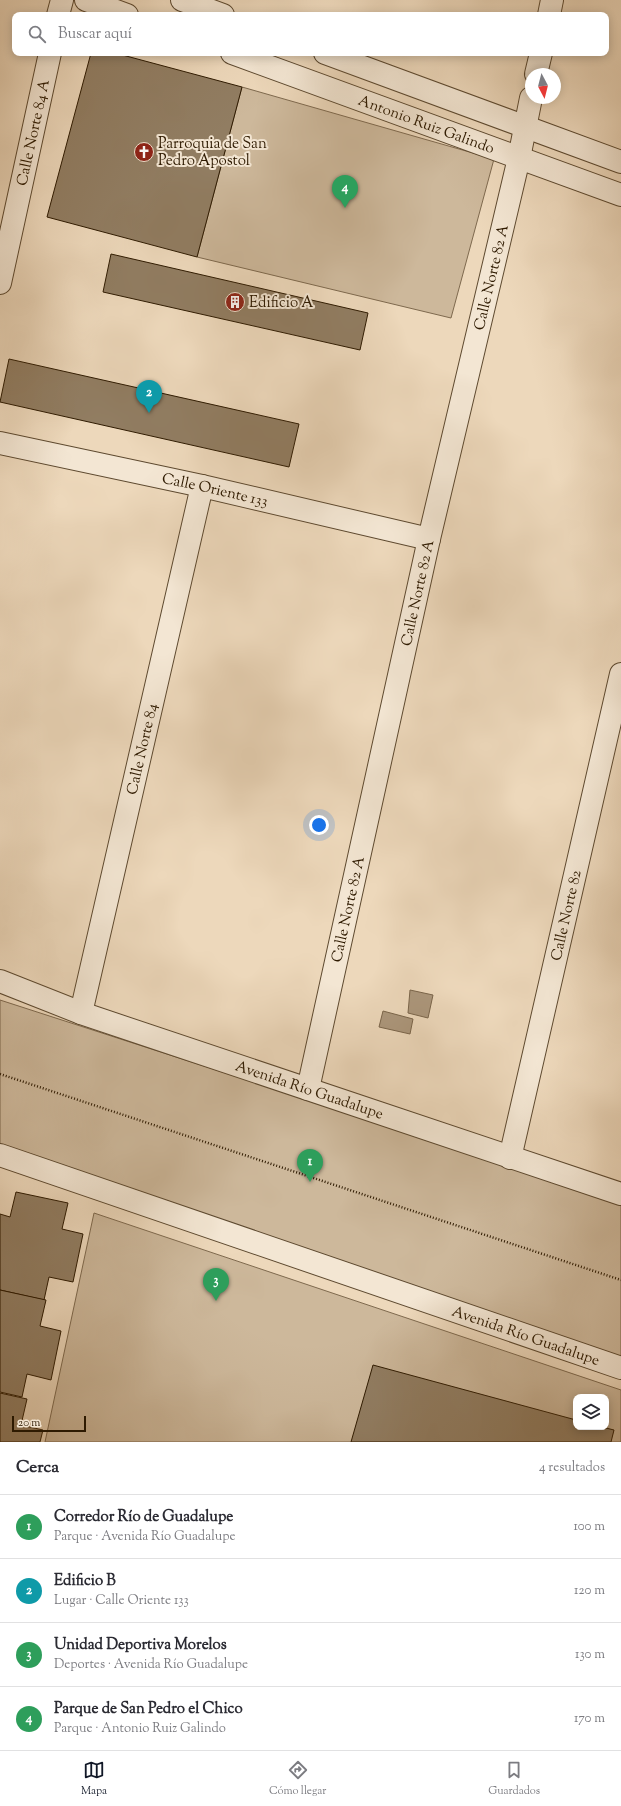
<!DOCTYPE html>
<html lang="es">
<meta charset="utf-8">
<style>
body{margin:0;font-family:"Sorts Mill Goudy",serif;background:#f2f2f3;color:#2b2b33}
.controls{position:absolute;right:12px;bottom:12px;display:grid;overflow:hidden;border-radius:8px;box-shadow:0 2px 10px #0003}
.controls button{width:36px;height:36px;display:grid;place-items:center;padding:0;border:0;border-bottom:1px solid #e1e1e2;background:#fff;color:#2b2b33;font:20px sans-serif}
.compass{position:absolute;left:525px;top:68px;width:36px;height:36px;border-radius:50%;background:#fff;box-shadow:0 2px 10px #0003;rotate:173deg}
.scale{position:absolute;left:12px;bottom:10px;width:74px;box-sizing:border-box;padding-left:4px;border:2px solid #2e1a01;border-top:0;font-size:11px;line-height:14px;white-space:nowrap;color:#2e1a01;-webkit-text-stroke:3px #f3e6d3;paint-order:stroke}
.you{position:absolute;left:319px;top:825px;width:14px;height:14px;margin:-10px;border:3px solid #fff;border-radius:50%;background:#1a73e8;box-shadow:0 0 0 6px #1a73e833}
.badge{display:grid;place-items:center;width:26px;height:26px;border-radius:50%;background:#111827;color:#fff;font-size:13px;font-weight:700}
.pin{position:absolute;translate:-50% -33px;filter:drop-shadow(0 1px 2px #0008)}
.pin::after{content:'';position:absolute;top:21px;width:14px;height:12px;background:inherit;clip-path:polygon(0 0,100% 0,50% 100%)}
.list{margin:0;padding:0;list-style:none}
h2{display:flex;justify-content:space-between;align-items:center;height:52px;margin:0;padding:0 16px;font-size:17px}
h2 small{font-size:13px;font-weight:400;color:#7c7c81}
.list li{display:grid;grid-template-columns:26px 1fr auto;gap:12px;align-items:center;box-sizing:border-box;height:64px;padding:0 16px;border-top:1px solid #e1e1e2}
.list b{display:block;font-size:15px;white-space:nowrap}
.list p{margin:0;font-size:13px;white-space:nowrap;color:#7c7c81}
.list em{font-size:13px;font-style:normal;color:#7c7c81}
.icon{flex:none;width:22px;height:22px;fill:none;stroke:currentColor;stroke-width:2;stroke-linecap:round;stroke-linejoin:round}
.map{position:relative;flex:none;width:621px;height:1442px;overflow:hidden}
.search{position:absolute;background:#fff;box-shadow:0 2px 10px #0003;left:12px;right:12px;top:12px;height:44px;display:flex;align-items:center;gap:10px;box-sizing:border-box;padding:0 14px;border-radius:8px;color:#7c7c81;font-size:15px}
.sheet{height:308px;background:#fff}
nav{display:flex;justify-content:space-around;align-items:center;box-sizing:border-box;height:56px;border-top:1px solid #e1e1e2;background:#fff;font-size:11px;color:#7c7c81}
nav a{display:grid;justify-items:center;gap:2px}
nav .on{color:#111827}
.map>svg:first-child{display:block}
.green{fill:#cdb89b;stroke:#7e694e;fill-rule:evenodd}
.water{fill:#ac977c;stroke:#7a654b}
.building{fill:#917d62;stroke:#2e1a01}
.lines{fill:none;stroke-linecap:round;stroke-linejoin:round}
.minor-casing{stroke:#5e4a30;stroke-width:24}
.tertiary-casing{stroke:#5e4a30;stroke-width:24}
.path{stroke:#2e1a01;stroke-width:2.5;stroke-dasharray:1 2;stroke-linecap:butt}
.minor{stroke:#f3e6d3;stroke-width:22}
.tertiary{stroke:#f3e6d3;stroke-width:22}
.labels{text-anchor:middle;stroke-width:4;stroke-linejoin:round;paint-order:stroke}
.street-label{font-size:15px;fill:#2e1a01;stroke:#f3e6d3}
.poi-label{font-size:15px;fill:#2e1a01;stroke:#f3e6d3;text-anchor:start}
</style>
<div class="map">
<svg width="621" height="1442" viewBox="0 0 621 1442">
<rect width="100%" height="100%" fill="#edd8bb"/>
<filter id="stains"><feTurbulence type="fractalNoise" baseFrequency=".005" numOctaves="4"/><feColorMatrix values="0 0 0 0 .2 0 0 0 0 .09 0 0 0 0 .02 0 0 0 .5 -.17"/></filter>
<radialGradient id="worn" r=".72"><stop offset=".6" stop-color="#630" stop-opacity="0"/><stop offset="1" stop-color="#630" stop-opacity=".3"/></radialGradient>
<!-- green -->
<g class="green">
<polygon points="242,87 494,159 451,318 197,257"/>
<polygon points="0,1000 621,1201 621,1370 0,1162"/>
<path d="M94,1213L621,1390V1442H45ZM576,1397H606V1427H576Z"/>
</g>
<!-- water -->
<g class="water">
<polygon points="410,990 433,995 428,1018 408,1013"/>
<polygon points="383,1011 413,1019 410,1034 379,1027"/>
</g>
<!-- building -->
<g class="building">
<polygon points="91,53 115,53 242,87 197,257 47,217"/>
<polygon points="111,254 368,313 360,350 103,292"/>
<polygon points="9,359 299,424 289,467 0,402"/>
<polygon points="16,1192 68,1203 62,1229 83,1234 73,1282 49,1277 44,1300 0,1290 0,1214 10,1217"/>
<polygon points="0,1290 46,1300 40,1326 61,1331 51,1380 27,1374 22,1397 0,1392"/>
<polygon points="373,1365 576,1420 576,1427 602,1427 614,1430 611,1442 351,1442"/>
<polygon points="0,1393 27,1399 21,1425 43,1430 40,1442 0,1442"/>
</g>
<g class="lines">
<defs>
<g id="minor">
<polyline points="86,0 127,15"/>
<polyline points="182,0 223,15"/>
<polyline points="58,15 62,0"/>
<polyline points="549,15 552,0"/>
<path id="s1" d="M232,53L621,195"/>
<polyline points="325,53 621,162"/>
<polyline points="536,74 541,53"/>
<path id="s2" d="M0,283L50,53"/>
<path id="s3" d="M0,443L202,486L429,539"/>
<path id="s4" d="M0,981L81,1013L621,1194"/>
<path id="s5" d="M81,1013L202,486"/>
<path id="s6" d="M308,1089L429,539L519,158L531,98"/>
<path id="s7" d="M510,1158L621,674"/>
</g>
<g id="tertiary">
<path id="s8" d="M0,1155L621,1368"/>
</g>
</defs>
<!-- minor casing -->
<use href="#minor" class="minor-casing"/>
<!-- tertiary casing -->
<use href="#tertiary" class="tertiary-casing"/>
<!-- path -->
<polyline class="path" points="0,1074 621,1280"/>
<!-- minor -->
<use href="#minor" class="minor"/>
<!-- tertiary -->
<use href="#tertiary" class="tertiary"/>
</g>
<!-- icons -->
<defs>
<symbol id="church-disc" viewBox="-11 -11 22 22"><circle r="9.5" fill="#8f2418" stroke="#f3e6d3"/><path d="M-1.2-6h2.4v3.5h3.3v2.4h-3.3V6h-2.4V-.1h-3.3v-2.4h3.3Z" fill="#fff"/></symbol>
<symbol id="building-disc" viewBox="-11 -11 22 22"><circle r="9.5" fill="#8f2418" stroke="#f3e6d3"/><path d="M-4-6H4V6H1V3H-1V6H-4ZM-2.5-4.3h1.7v1.8h-1.7ZM.8-4.3h1.7v1.8H.8ZM-2.5-1h1.7V.8h-1.7ZM.8-1h1.7V.8H.8Z" fill="#fff"/></symbol>
</defs>
<g fill-rule="evenodd">
<use href="#church-disc" x="133" y="141" width="22" height="22"/>
<use href="#building-disc" x="224" y="291" width="22" height="22"/>
</g>
<g class="labels">
<!-- street labels -->
<g class="street-label">
<text dy="5" stroke="none"><textPath href="#s1" startOffset="207">Antonio Ruiz Galindo</textPath></text>
<text dy="5" stroke="none"><textPath href="#s2" startOffset="154">Calle Norte 84 A</textPath></text>
<text dy="5" stroke="none"><textPath href="#s6" startOffset="832">Calle Norte 82 A</textPath></text>
<text dy="5" stroke="none"><textPath href="#s3" startOffset="220">Calle Oriente 133</textPath></text>
<text dy="5" stroke="none"><textPath href="#s6" startOffset="508">Calle Norte 82 A</textPath></text>
<text dy="5" stroke="none"><textPath href="#s5" startOffset="271">Calle Norte 84</textPath></text>
<text dy="5" stroke="none"><textPath href="#s6" startOffset="184">Calle Norte 82 A</textPath></text>
<text dy="5" stroke="none"><textPath href="#s7" startOffset="249">Calle Norte 82</textPath></text>
<text dy="5" stroke="none"><textPath href="#s4" startOffset="328">Avenida Río Guadalupe</textPath></text>
<text dy="5" stroke="none"><textPath href="#s8" startOffset="556">Avenida Río Guadalupe</textPath></text>
</g>
<!-- poi labels -->
<g class="poi-label">
<text x="158" y="148">Parroquia de San<tspan x="158" dy="17">Pedro Apostol</tspan></text>
<text x="249" y="307">Edificio A</text>
</g>
</g>
<rect width="100%" height="100%" filter="url(#stains)"/>
<rect width="100%" height="100%" fill="url(#worn)"/>
</svg>
<div class="controls">
<button><svg class="icon" aria-label="layers" viewBox="0 0 24 24"><path d="M12 4l9 5-9 5-9-5zM3 14l9 5 9-5"/></svg></button>
</div>
<svg class="compass" viewBox="-18 -18 36 36"><path d="M0-13l5 13h-10z" fill="#e53935"/><path d="M0 13l5-13h-10z" fill="#7c7c81"/></svg>
<div class="scale">20 m</div>
<div class="you"></div>
<div class="pin badge" style="left:310px;top:1182px;background:#2e9e5b">1</div>
<div class="pin badge" style="left:149px;top:413px;background:#0f9aa8">2</div>
<div class="pin badge" style="left:216px;top:1301px;background:#2e9e5b">3</div>
<div class="pin badge" style="left:345px;top:208px;background:#2e9e5b">4</div>
<div class="search"><svg class="icon" aria-label="search" viewBox="0 0 24 24"><circle cx="10" cy="10" r="6"/><path d="M15 15l6 6"/></svg>Buscar aquí</div>
</div>
<section class="sheet">
<h2>Cerca<small>4 resultados</small></h2>
<ul class="list">
<li><span class="badge" style="background:#2e9e5b">1</span><div><b>Corredor Río de Guadalupe</b><p>Parque · Avenida Río Guadalupe</p></div><em>100 m</em></li>
<li><span class="badge" style="background:#0f9aa8">2</span><div><b>Edificio B</b><p>Lugar · Calle Oriente 133</p></div><em>120 m</em></li>
<li><span class="badge" style="background:#2e9e5b">3</span><div><b>Unidad Deportiva Morelos</b><p>Deportes · Avenida Río Guadalupe</p></div><em>130 m</em></li>
<li><span class="badge" style="background:#2e9e5b">4</span><div><b>Parque de San Pedro el Chico</b><p>Parque · Antonio Ruiz Galindo</p></div><em>170 m</em></li>
</ul>
</section>
<nav>
<a class="on"><svg class="icon" aria-label="map" viewBox="0 0 24 24"><path d="M3 6l6-2 6 2 6-2v14l-6 2-6-2-6 2zM9 4v14M15 6v14"/></svg>Mapa</a>
<a><svg class="icon" aria-label="directions" viewBox="0 0 24 24"><path d="M12 3l9 9-9 9-9-9zM9 14v-3h6M13 9l2 2-2 2"/></svg>Cómo llegar</a>
<a><svg class="icon" aria-label="saved" viewBox="0 0 24 24"><path d="M7 4h10v16l-5-4-5 4z"/></svg>Guardados</a>
</nav>
